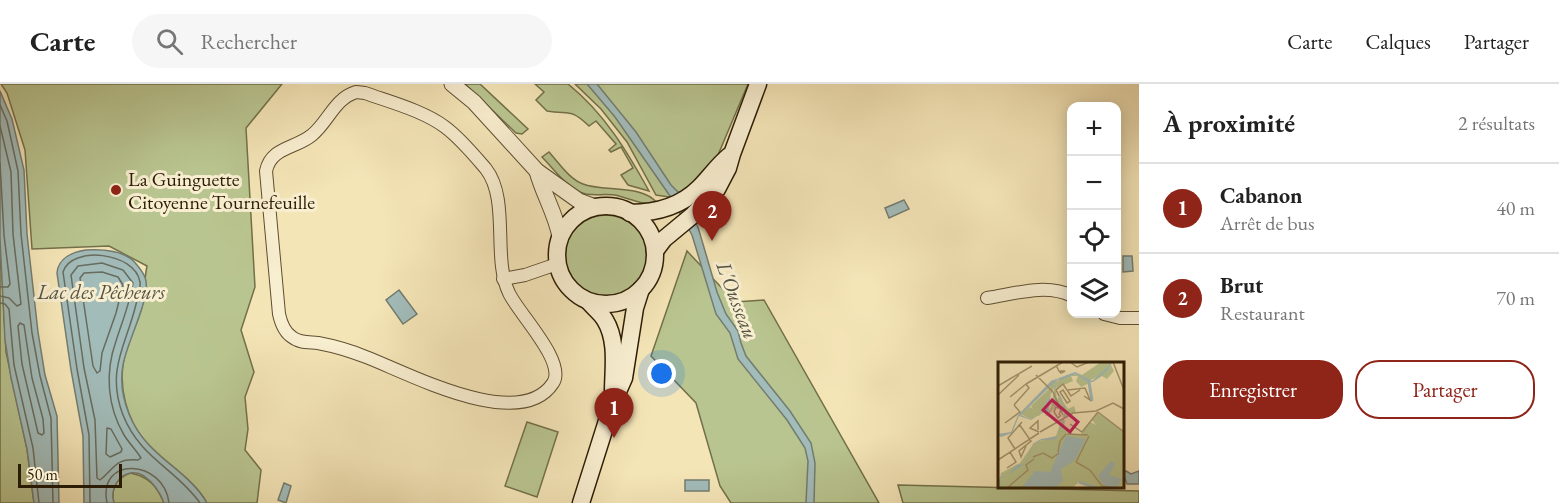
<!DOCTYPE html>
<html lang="fr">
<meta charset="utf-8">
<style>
body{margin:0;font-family:"EB Garamond",serif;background:#f6f6f6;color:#222}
.controls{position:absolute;right:18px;top:18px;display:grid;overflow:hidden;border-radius:12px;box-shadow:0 3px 15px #0003}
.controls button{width:54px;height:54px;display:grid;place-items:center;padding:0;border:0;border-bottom:2px solid #e0e0e0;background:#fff;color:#222;font:30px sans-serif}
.scale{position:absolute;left:18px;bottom:15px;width:104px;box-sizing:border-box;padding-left:6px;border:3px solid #2c1c04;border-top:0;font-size:16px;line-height:21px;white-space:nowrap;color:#2c1c04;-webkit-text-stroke:4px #f8eed0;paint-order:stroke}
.you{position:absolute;left:662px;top:290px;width:21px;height:21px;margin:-15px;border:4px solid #fff;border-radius:50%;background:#1a73e8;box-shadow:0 0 0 9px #1a73e833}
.badge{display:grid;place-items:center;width:39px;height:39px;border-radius:50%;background:#8f2418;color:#fff;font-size:20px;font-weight:700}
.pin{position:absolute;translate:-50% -50px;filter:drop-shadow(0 2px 3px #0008)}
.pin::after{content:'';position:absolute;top:32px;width:21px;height:18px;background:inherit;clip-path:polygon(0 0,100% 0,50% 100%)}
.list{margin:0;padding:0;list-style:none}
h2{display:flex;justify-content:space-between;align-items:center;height:78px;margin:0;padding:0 24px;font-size:26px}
h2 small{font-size:20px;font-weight:400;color:#767676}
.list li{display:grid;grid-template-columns:39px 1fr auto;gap:18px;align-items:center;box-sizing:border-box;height:90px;padding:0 24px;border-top:2px solid #e0e0e0}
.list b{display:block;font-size:22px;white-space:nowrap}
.list p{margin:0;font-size:20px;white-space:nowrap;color:#767676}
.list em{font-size:20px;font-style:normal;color:#767676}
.actions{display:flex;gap:12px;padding:18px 24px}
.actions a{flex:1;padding:14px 0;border:2px solid #8f2418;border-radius:24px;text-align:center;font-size:21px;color:#8f2418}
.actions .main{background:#8f2418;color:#fff}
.icon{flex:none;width:33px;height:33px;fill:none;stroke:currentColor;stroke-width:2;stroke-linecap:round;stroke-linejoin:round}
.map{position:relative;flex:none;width:1139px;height:419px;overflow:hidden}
header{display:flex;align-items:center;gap:36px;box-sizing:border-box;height:84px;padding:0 30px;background:#fff;border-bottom:2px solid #e0e0e0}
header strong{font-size:28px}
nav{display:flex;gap:33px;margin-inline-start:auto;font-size:21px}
.search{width:420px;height:54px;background:#f6f6f6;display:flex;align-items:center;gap:15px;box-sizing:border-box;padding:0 21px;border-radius:33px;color:#767676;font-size:22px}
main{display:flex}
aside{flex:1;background:#fff}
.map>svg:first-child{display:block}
.green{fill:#b9c590;stroke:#72704a;stroke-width:1.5}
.water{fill:#a2bcba;stroke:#737c71;stroke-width:1.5}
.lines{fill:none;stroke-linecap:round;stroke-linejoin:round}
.shore{stroke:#676c5f;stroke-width:1.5}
.minor-casing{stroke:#5e4e31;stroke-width:14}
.tertiary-casing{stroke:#5e4e31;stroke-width:17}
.secondary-casing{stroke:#2c1c04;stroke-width:19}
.minor{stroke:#f8eed0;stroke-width:12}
.tertiary{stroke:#f8eed0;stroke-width:15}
.secondary{stroke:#f8eed0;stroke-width:16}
.poi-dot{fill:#8f2418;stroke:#f8eed0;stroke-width:2}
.labels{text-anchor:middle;stroke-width:6;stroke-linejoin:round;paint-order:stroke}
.poi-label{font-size:20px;fill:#2c1c04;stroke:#f8eed0;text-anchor:start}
.water-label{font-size:21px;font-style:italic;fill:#555444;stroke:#f8eed0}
.inset-river{fill:none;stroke:#a2bcba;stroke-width:3}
.inset-road{fill:none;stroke:#a4956f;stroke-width:1.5}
.view{fill:#c2185b;fill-opacity:0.15;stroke:#c2185b;stroke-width:3}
.inset-edge{fill:none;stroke:#2c1c04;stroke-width:3}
</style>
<header>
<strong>Carte</strong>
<div class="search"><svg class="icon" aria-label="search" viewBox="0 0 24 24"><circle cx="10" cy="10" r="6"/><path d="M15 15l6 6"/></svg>Rechercher</div>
<nav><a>Carte</a><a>Calques</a><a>Partager</a></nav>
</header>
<main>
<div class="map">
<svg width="1139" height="419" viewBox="0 0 1139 419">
<rect width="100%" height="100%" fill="#f4e5b7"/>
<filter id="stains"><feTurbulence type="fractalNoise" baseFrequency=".00333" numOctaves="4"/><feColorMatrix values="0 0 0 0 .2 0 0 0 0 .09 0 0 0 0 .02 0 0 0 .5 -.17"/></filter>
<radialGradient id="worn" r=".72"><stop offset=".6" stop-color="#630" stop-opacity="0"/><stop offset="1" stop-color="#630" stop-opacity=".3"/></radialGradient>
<!-- green -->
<g class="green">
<path d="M1,0H282L246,44L255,203L241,246L254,288L245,313L248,345L245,366L261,386L257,419H207C193,394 164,379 145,357C127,336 118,303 124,275C128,257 137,241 142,223C145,209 144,196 147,182L109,162L32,165L25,66L7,9Z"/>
<polygon points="465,0 480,0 528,45 522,50 516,49"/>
<path d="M535,0H568C604,29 627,67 649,107L628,101L621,91L633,84L621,63L611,68L609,66L616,60L596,37L589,42C570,24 570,31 547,27L536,16L544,8Z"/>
<polygon points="575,0 748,0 704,104 678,108 669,113 656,111 627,58 601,25"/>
<path d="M549,68C559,79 569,95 583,100C603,108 642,100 657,119C642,121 633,116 619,112C608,109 597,112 586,110C568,106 554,85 542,73Z"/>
<circle cx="606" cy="172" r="41"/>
<polygon points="0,155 6,268 27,365 34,419 0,419"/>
<polygon points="687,167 735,218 764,216 879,419 731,419 720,402 696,319 651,272"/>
<polygon points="527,338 558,348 537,413 505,402"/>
<path d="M130,389C148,392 157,402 164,419H114C110,405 117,394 130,389Z"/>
<polygon points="898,401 1139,407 1139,419 903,419"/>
</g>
<!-- water -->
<g class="water">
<polygon points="587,0 597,0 636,48 671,101 678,108 698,143 717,208 726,230 738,247 741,259 746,272 790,327 811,359 815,379 814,419 806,419 808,377 805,364 787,336 738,275 730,249 716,230 692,151 670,112 615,33"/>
<polygon points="0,7 12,35 24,86 27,150 38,248 45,291 57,332 59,419 34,419 27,365 11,294 5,256 0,155"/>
<polygon points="904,116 909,125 889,134 885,124"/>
<path d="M86,166C103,165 126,166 137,181C141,186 145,190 146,197C149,218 127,258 123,281C120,297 123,315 129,330C146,373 187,384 207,419H164C160,408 154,399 144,392C126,381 108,401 114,419H84L83,352L71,286L57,189C58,174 73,168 86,166Z"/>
<polygon points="1123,172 1132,172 1133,187 1123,188"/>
<polygon points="399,206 417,230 403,240 386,216"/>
<polygon points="1126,387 1131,390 1139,387 1139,400 1127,400 1123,389"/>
<rect x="685" y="396" width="24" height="11"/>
<polygon points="284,399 291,402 286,419 278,416"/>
</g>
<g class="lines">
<!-- shore -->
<g class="shore">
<polyline points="0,21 7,37 18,87 21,150 32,249 40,292 51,334 53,419"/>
<polyline points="0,42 11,88 13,150 21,220 17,222 9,214 0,212"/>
<polyline points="0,79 4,151 10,200 8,203 0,203"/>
<path d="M102,179L123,186L133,199C130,219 122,238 116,257C105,288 107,322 124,351C129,359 136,366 141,374L138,376C115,374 115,384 100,396L97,394L95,336L84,284L71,191L78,182Z"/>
<polygon points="102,188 118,193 123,201 116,229 102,269 100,287 97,289 93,282 80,194 84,189"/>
<polyline points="0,219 5,220 9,225 14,281 33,364 39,419"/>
<polygon points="20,239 24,241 32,294 43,335 44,349 42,351 38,349 22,280 18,242"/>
<polygon points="107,344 111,345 122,365 121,368 110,373 106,370"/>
<path d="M90,419L89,351L77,285L63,188C71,161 135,168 140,198C141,203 138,210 137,216C128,259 105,284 123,331C140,374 176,385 200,419"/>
<path d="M107,419C97,371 164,375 169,419"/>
</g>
<defs>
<g id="minor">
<path d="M356,8L365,9C390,18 424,27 445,43C460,54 474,71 486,85C510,116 492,174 509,209C518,229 567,278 553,299C520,350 406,288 366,273C351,267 334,262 318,259C309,258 299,259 292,253C284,248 281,239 279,230L266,87C271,63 295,65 312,51C329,37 334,15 356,8Z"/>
<polyline points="503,195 525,191 557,180"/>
<path d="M987,214C1014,210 1046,199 1072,212"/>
<polyline points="1104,230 1120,234 1139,234"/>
</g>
<g id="tertiary">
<polyline points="452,0 474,18 537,87 579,117 595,123"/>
<path d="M537,87C543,110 556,130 560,153"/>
</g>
<g id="secondary">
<circle cx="606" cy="171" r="49"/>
<path d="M630,129C656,129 680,123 699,104C710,93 717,82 729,72"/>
<polyline points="655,167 664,155 693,131 717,105 728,84 732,70 758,0"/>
<path d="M589,218C594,224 601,229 605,236C618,257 613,285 613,308"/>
<polyline points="581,419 612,321 624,294 635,224 641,205"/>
</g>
</defs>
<!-- minor casing -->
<use href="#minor" class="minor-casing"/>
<!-- tertiary casing -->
<use href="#tertiary" class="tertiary-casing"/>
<!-- secondary casing -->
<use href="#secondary" class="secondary-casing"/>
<!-- minor -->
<use href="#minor" class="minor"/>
<!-- tertiary -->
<use href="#tertiary" class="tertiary"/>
<!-- secondary -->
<use href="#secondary" class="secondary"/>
</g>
<!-- markers -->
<circle class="poi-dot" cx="116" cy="106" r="6"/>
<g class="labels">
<!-- poi labels -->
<g class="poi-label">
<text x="128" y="102">La Guinguette<tspan x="128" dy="23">Citoyenne Tournefeuille</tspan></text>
</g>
<!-- water labels -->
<g class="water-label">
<text x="101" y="215">Lac des Pêcheurs</text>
<text transform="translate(737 216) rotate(69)" y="7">L'Ousseau</text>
</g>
</g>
<!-- overview -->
<g transform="translate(998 278)">
<rect width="126" height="126" fill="#f4e5b7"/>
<path d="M103,0H114L111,6L113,3L116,9L109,17L104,14L98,18L83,25L78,19L80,14H73L75,19L59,26L58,21L69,13L80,12L89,20L95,19L99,15L91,19L78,10L84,13ZM60,18L42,53L32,57L23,52L32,45L35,47L33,44L52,26L53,19ZM57,23L59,38L61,34L70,47L76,44L78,51L64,55L67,51L63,43L58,44L51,53L47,54L53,45ZM100,51L126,69V126H99L81,120L74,126H0L3,111L22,101L36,81L58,74L63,59L67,58L66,65L75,72H83L92,60L98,63L94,58Z" fill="#b9c590"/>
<path d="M115,0L109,9L95,20H89L78,12L58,20L59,29L63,35L67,45V54L65,62L60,74L58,77L53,78H44L35,83L28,101L10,113L2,116V119L3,123V126L1,119L2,115L10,113L18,103L27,102L35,82L43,77L60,74L67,50L65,42L59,31L57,25L53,31L50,52L46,50L33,58L21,54L14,71L3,75L0,72L13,70L20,53L53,19L77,10L94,19ZM61,16L42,53L32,57L23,53ZM68,74L88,77L76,99L63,107L65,119L57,126H23L37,109L52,110ZM113,99L117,102L111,113L124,117L118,126L106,124L100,114Z" fill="#a2bcba" fill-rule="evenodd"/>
<path class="inset-river" d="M91,20L94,39M81,120L98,126"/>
<path class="inset-road" d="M72,0L79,5L91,0M115,0L126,28M58,3L61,9L63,11L67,9H62M38,13L55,30L65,53M28,22L65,0M0,24L34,4M65,28L72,39L69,41L62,30ZM70,28L87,26L92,38L86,34M0,33L21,13M61,34L58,28L65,22L73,34L82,28M12,35L28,22M16,43L31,26L28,22M100,50L126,70M61,53L63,47L58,45L56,50L60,56L63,53M7,61L22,50L16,43M21,62L33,79L21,89L23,95L28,84M72,62L84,70L100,50M40,68V59L32,66L41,70M42,70L75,51L98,49L115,41L126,47M69,72L90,73M17,87L10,76L24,60M60,90L62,79L68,72M35,95L45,91L54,96L61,91M0,98L41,71M78,100L92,108L104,124L115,126M78,100L91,74M9,106L18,100L12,90M9,126L30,108L28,103L36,97"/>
<path class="view" d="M54,38L80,60L72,70L45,48Z"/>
<rect width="126" height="126" class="inset-edge"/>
</g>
<rect width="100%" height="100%" filter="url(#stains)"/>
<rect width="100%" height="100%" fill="url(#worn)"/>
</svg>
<div class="controls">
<button>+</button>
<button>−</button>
<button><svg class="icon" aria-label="locate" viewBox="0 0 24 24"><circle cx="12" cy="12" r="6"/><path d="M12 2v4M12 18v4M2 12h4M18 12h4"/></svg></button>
<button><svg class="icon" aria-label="layers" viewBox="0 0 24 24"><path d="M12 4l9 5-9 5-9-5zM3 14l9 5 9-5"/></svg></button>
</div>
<div class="scale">50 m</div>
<div class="you"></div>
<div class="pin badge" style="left:614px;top:354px">1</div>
<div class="pin badge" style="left:712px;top:157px">2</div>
</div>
<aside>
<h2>À proximité<small>2 résultats</small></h2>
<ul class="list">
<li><span class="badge">1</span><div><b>Cabanon</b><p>Arrêt de bus</p></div><em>40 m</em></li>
<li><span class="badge">2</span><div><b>Brut</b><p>Restaurant</p></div><em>70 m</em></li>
</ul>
<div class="actions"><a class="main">Enregistrer</a><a>Partager</a></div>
</aside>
</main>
